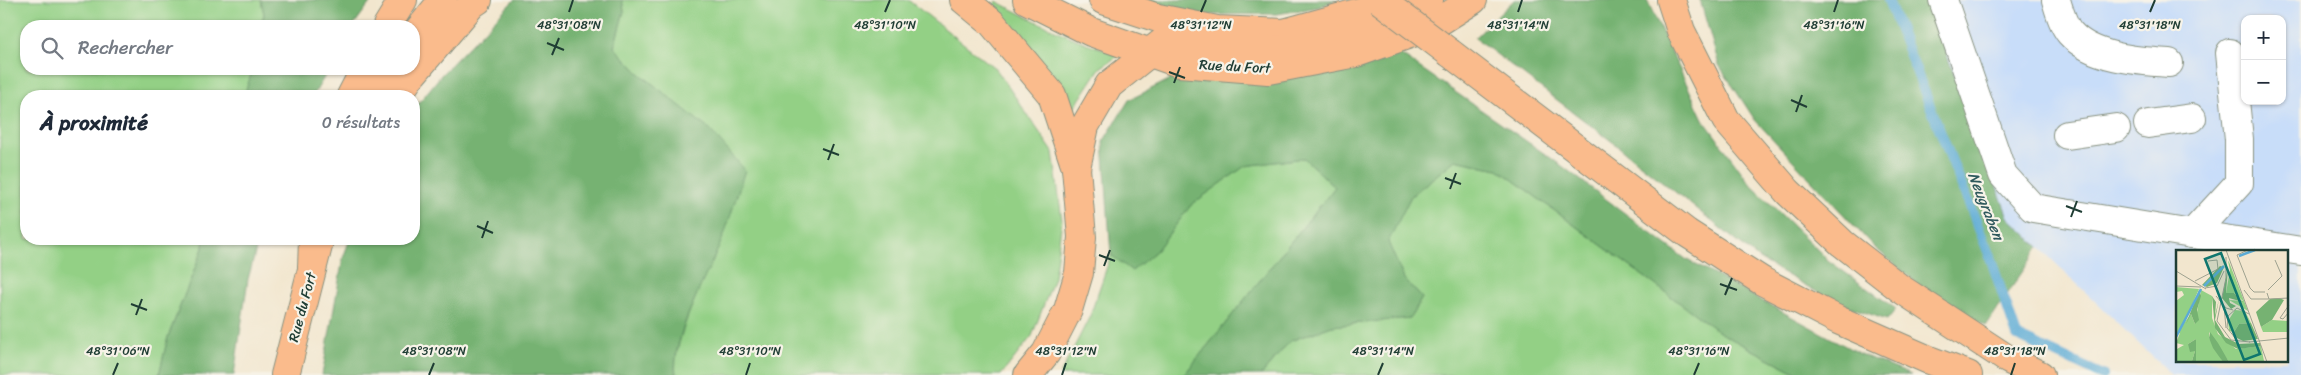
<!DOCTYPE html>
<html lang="fr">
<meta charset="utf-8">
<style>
body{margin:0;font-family:Sriracha,sans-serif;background:#f6f6f7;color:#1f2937}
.controls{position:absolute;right:15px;top:15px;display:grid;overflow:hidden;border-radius:10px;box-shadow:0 1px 4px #0004}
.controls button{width:45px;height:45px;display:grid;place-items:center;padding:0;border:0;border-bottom:1px solid #e0e1e3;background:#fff;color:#1f2937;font:25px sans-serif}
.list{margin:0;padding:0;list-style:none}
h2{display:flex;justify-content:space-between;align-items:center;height:65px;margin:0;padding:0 20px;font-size:21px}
h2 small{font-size:16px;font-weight:400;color:#747a83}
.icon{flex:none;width:28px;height:28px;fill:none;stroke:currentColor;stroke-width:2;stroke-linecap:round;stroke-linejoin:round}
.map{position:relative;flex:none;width:2301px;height:375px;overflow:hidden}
.search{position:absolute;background:#fff;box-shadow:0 1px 4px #0004;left:20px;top:20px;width:400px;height:55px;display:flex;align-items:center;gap:12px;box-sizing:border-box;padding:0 18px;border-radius:20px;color:#747a83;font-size:19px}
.panel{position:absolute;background:#fff;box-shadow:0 1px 4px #0004;left:20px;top:90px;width:400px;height:155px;border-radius:20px}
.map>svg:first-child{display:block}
.built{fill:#c8ddf9;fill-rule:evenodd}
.green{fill:#93d085;stroke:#59865c}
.forest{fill:#76b272;stroke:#4a7853}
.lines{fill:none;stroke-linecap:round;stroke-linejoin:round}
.stream{stroke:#5babd5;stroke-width:10}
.minor-casing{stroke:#889281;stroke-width:30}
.major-casing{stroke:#889281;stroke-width:30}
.highway-casing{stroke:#889281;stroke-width:30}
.minor{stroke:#fff;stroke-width:28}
.major{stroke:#fabb8c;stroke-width:28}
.highway{stroke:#fabb8c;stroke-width:28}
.highway-bridge-casing{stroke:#889281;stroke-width:30;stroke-linecap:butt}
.highway-bridge{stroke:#fabb8c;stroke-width:28}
.ticks{fill:none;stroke:#1f3d34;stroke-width:2}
.labels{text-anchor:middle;stroke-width:4.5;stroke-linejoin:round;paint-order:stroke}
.street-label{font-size:14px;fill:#1f3d34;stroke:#f7f3e8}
.water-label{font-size:15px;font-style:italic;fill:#2e585c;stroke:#f7f3e8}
.inset-river{fill:none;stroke:#5babd5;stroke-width:2.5}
.inset-road{fill:none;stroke:#9ea290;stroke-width:1}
.view{fill:#0f766e;fill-opacity:0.15;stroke:#0f766e;stroke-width:2.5}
.inset-edge{fill:none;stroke:#1f3d34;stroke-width:2.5}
.ticks-label{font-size:12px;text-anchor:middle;fill:#1f3d34;stroke:#f7f3e8;stroke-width:4.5;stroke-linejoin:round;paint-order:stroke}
</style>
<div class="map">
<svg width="2301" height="375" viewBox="0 0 2301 375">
<rect width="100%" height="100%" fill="#f7f3e8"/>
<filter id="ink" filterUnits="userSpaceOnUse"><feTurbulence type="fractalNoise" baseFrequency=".02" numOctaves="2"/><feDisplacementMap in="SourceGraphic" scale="10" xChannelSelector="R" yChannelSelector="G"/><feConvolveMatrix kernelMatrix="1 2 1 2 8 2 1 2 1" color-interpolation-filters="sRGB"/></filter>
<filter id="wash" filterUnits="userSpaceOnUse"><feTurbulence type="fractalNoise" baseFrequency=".0096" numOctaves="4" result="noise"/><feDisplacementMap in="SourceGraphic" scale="20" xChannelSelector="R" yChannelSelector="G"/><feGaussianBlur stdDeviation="1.12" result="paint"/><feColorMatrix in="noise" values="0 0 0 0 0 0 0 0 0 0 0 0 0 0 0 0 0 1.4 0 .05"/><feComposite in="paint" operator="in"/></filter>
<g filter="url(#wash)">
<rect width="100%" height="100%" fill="#f2e6ce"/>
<!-- built -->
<path class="built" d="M1926,0H2301V375H2171L2008,217ZM2245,19H2282V101H2245ZM2177,251H2287V361H2177Z"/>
<!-- green -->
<g class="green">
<polygon points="0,0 261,0 264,14 261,26 26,26 26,69 253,69 244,96 26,96 26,239 204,239 203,248 168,337 159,375 0,375"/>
<path d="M622,0H908L996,69L1053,152L1062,220L1054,278L1032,336L1001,375H676C670,342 710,266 725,233L638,72L614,47L624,11Z"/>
<path d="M996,1C1037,22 1077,43 1121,54L1100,68L1072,111L1024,38L993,8Z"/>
<polygon points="1304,158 1335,187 1184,375 1060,375 1090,316 1111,255 1132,270 1156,251 1191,205 1245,166"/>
<polygon points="1455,160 1498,169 1722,334 1801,375 1261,375 1290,341 1332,326 1410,318 1422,298 1404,279 1387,242 1411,196"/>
</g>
<!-- forest -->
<g class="forest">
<polygon points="261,0 372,0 353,26 261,26 264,14"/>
<path d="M514,0H622L624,11L614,47L638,72L710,130L745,170C738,191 732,212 725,232C712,268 669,338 676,375H322L343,258L350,239H414V109L442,74Z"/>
<polygon points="1143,0 1336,0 1319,7 1277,14 1193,15"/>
<polygon points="1514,0 1647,0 1703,119 1751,185 1829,261 1896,309 1887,320 1833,301 1759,259 1614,143 1475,38"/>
<polygon points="1700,0 1926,0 2008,217 2039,247 1986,326 1938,301 1873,246 1755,120 1719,65"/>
<polygon points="1400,54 1558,163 1687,260 1860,354 1911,375 1801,375 1722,334 1498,169 1455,160 1411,196 1388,242 1404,279 1422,298 1410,318 1332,326 1290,341 1261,375 1184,375 1335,187 1304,158 1245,166 1191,205 1156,251 1132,271 1111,255 1103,142 1129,100 1175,77 1223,78 1346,66"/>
<polygon points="253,69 329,69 313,96 244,96"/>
<polygon points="204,239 259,239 248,279 234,375 159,375 168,337 203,248"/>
</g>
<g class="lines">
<!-- stream -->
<polyline class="stream" points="1888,0 1989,254 2017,336 2103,375"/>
</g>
</g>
<g filter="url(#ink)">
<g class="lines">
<defs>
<g id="minor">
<polyline points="1943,0 2003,175 2033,208 2192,234 2239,183 2239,139 2230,53"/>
<path d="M2056,0C2059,10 2063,25 2070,33C2092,58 2138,61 2169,63"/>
<polyline points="2148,124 2192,118"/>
<polyline points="2067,135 2116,128"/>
<polyline points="2192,234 2301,251"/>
</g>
<g id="major">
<polyline points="1027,0 1091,32 1179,63 1268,70 1356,53 1432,26 1473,0"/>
<polyline points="1103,0 1158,18 1217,30 1284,33 1371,9 1394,0"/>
<polyline points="414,36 443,0"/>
<polyline points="374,96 391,69"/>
<polyline points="285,375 318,246"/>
</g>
<g id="highway">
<polyline points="964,0 992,23 1052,95 1076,168 1082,237 1079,273 1068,310 1046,353 1028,375"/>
<polyline points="1671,0 1681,31 1726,120 1788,192 1842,243 1901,289 2009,360 2040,375"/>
<polyline points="387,26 403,0"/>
<polyline points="1450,53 1687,233 1762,281 1838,320 1929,360 1968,375"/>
<polyline points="351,96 365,69"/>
<polyline points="397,96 410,77 472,4 478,0"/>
<polyline points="1076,168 1085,126 1109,85 1163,42 1247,50 1285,49 1337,39 1388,21 1429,0"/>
<polyline points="312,268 313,239"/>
</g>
</defs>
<!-- minor casing -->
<use href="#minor" class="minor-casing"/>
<!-- major casing -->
<use href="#major" class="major-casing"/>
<!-- highway casing -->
<use href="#highway" class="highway-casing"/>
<!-- minor -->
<use href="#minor" class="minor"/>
<!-- major -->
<use href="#major" class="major"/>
<!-- highway -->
<use href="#highway" class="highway"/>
<defs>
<polyline id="highway-bridge" points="1380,0 1450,53"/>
</defs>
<!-- highway-bridge casing -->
<use href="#highway-bridge" class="highway-bridge-casing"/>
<!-- highway-bridge -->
<use href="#highway-bridge" class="highway-bridge"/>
</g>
</g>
<!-- ticks -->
<path class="ticks" d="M569,12L573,0M885,12L890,0M1201,12L1206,0M1518,12L1522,0M1834,12L1838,0M2150,12L2155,0M547,43L564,50M552,55L559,38M1169,72L1185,78M1174,83L1180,67M1791,100L1807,107M1796,112L1802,95M823,149L839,155M828,160L834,144M1445,178L1461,184M1450,189L1456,173M2066,206L2082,212M2071,217L2077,201M477,226L493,233M482,238L488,221M1099,255L1115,261M1104,266L1110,250M1720,284L1737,290M1725,295L1732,278M131,304L147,310M136,315L142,299M113,375L118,363M429,375L434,363M746,375L750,363M1062,375L1066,363M1378,375L1383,363M1694,375L1699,363M2011,375L2015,363"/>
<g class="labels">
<!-- street labels -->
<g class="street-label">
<text transform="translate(1235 66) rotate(3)" y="5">Rue du Fort</text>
<text transform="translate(302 307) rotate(-75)" y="5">Rue du Fort</text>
</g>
<!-- water labels -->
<g class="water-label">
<text transform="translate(1986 206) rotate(68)" y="5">Neugraben</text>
</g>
</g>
<!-- overview -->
<g transform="translate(2176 250)">
<rect width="112" height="112" fill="#f2e6ce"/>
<path d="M52,11L53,12L72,61L53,50L67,51L58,43H50L54,20ZM0,37L23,39L8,73L15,64L19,74L25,40L36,46V68L42,84L60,99L85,96L88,111L53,112L33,82V88L47,112H20V89L12,94L19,101L16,111L0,112L1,99L8,95L0,93L4,83L0,85V51L8,45L6,41L0,42ZM59,60L69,61L75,73L63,74L58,82L53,81L52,71ZM96,70L112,71V82H87L85,77Z" fill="#93d085"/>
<path d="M44,16L48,17L41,33L31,37L26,35ZM52,17L50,43H58L67,52L53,48L54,53L60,56L55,59L46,48ZM23,40L25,46L21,60L23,70L19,74L15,64L10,74ZM36,46L40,52L39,66L43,49L39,70L49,87L63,94L84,93L85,96L62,99L50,93L39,78ZM103,48L108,50L96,70L85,77L80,62L94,49ZM75,73L82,89L67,91L59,87L58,82L63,74ZM34,82L42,93L53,112H47L37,98L33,88ZM20,89V112H1L16,111L19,101L14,102L12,94Z" fill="#76b272"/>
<path class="inset-river" d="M63,6L79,0M28,36L48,16M0,87L25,39"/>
<path class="inset-road" d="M50,0L91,112M72,0L61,5L74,38L78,42H89M50,7V28L41,71L55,90L74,92M0,21L30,39M19,31L42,19L41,10L32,11M0,36L25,37M29,38L41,36L48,21M68,40L75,49H93M92,40L106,26L99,10M91,43L93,49L113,48M40,46L50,58L57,60M113,55L104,68L107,69L113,62M48,56L50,78M60,89L51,78L52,66L61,58L73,64M73,92L113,88"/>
<path class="view" d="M45,3L84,104L68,110L29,9Z"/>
<rect width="112" height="112" class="inset-edge"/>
</g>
<g class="ticks-label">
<text x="885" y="29">48°31'10"N</text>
<text x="1201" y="29">48°31'12"N</text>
<text x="1518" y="29">48°31'14"N</text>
<text x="569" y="29">48°31'08"N</text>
<text x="1834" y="29">48°31'16"N</text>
<text x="2150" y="29">48°31'18"N</text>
<text x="118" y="355">48°31'06"N</text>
<text x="434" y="355">48°31'08"N</text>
<text x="750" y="355">48°31'10"N</text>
<text x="1066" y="355">48°31'12"N</text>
<text x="1383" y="355">48°31'14"N</text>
<text x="1699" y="355">48°31'16"N</text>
<text x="2015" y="355">48°31'18"N</text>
</g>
</svg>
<div class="controls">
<button>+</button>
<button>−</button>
</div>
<div class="search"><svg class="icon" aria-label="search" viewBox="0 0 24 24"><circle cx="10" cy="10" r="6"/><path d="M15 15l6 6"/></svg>Rechercher</div>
<section class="panel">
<h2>À proximité<small>0 résultats</small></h2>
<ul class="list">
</ul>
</section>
</div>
